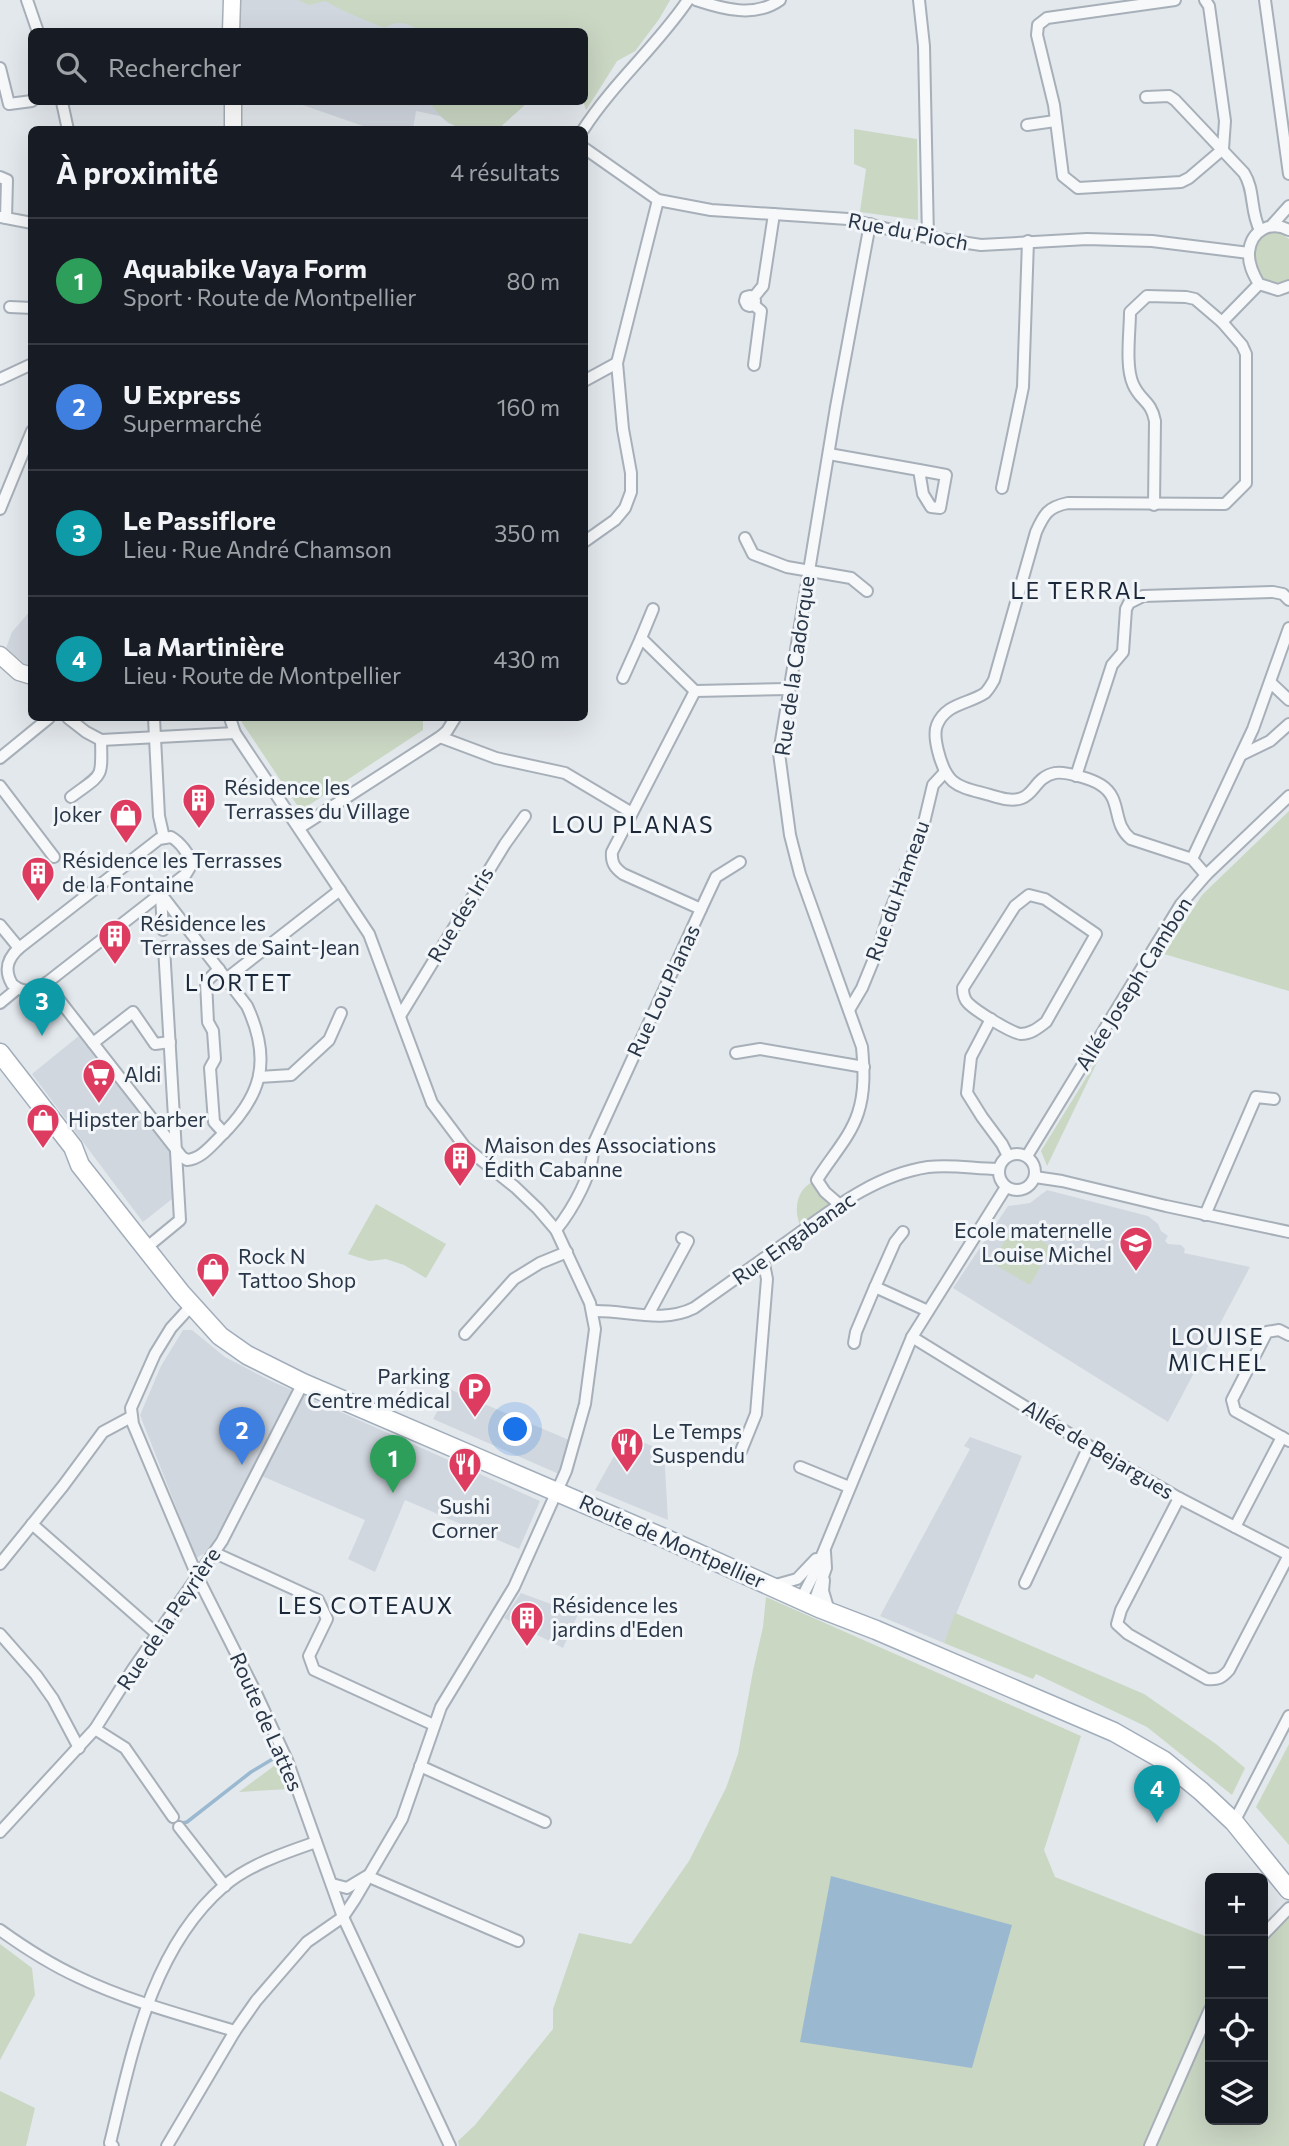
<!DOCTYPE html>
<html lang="fr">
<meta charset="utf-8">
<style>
body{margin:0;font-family:Commissioner,sans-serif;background:#20242c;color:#f1f3f6}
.controls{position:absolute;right:21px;bottom:21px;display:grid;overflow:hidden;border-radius:10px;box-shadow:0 7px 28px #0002}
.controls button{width:63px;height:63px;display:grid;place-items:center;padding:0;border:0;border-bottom:2px solid #363941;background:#171b24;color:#f1f3f6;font:35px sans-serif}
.you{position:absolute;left:516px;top:1430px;width:24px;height:24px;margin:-18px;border:5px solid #fff;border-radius:50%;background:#1a73e8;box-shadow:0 0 0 10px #1a73e833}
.badge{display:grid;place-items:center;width:46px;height:46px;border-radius:50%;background:#de3b61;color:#fff;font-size:23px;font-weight:700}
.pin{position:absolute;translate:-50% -58px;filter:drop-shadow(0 2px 4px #0008)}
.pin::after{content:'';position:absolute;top:37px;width:24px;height:21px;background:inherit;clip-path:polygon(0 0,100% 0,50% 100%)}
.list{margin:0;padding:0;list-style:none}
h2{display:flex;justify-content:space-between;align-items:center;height:91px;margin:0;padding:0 28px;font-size:30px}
h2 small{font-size:23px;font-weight:400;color:#9ea1a6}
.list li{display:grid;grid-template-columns:46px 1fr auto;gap:21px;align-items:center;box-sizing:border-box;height:126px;padding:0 28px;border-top:2px solid #363941}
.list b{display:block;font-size:26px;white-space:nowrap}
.list p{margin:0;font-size:23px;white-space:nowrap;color:#9ea1a6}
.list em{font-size:23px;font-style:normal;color:#9ea1a6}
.icon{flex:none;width:38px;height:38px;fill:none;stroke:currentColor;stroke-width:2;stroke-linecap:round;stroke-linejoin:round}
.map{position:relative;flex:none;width:1289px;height:2146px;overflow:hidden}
.search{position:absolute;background:#171b24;box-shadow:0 7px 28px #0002;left:28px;top:28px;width:560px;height:77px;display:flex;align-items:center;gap:18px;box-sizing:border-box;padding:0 24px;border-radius:10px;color:#9ea1a6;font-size:26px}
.panel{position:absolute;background:#171b24;box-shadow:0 7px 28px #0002;left:28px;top:126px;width:560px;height:595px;border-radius:10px}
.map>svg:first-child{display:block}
.built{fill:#d1d7df}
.green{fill:#cad7c3}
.water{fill:#9ab9d0}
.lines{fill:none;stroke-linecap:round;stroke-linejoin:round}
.stream{stroke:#9ab9d0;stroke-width:3.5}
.street-casing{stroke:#a7afb8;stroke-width:14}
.secondary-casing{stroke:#a7afb8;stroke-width:19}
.primary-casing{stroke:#a1adba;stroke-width:21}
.street{stroke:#f6f8fa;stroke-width:10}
.secondary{stroke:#fff;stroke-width:16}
.primary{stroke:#fff;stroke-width:18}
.labels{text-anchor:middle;stroke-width:6;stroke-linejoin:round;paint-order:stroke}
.street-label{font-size:21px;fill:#283647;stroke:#f3f6f9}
.poi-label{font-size:21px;fill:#283647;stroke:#f3f6f9;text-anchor:start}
.neighbourhood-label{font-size:23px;letter-spacing:2px;fill:#1a2738;stroke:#f3f6f9}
</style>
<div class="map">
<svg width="1289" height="2146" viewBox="0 0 1289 2146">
<rect width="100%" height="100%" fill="#e3e8ed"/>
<!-- built -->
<g class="built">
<polygon points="239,0 670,0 659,19 635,51 617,61 586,110 584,103 580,105 563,102 584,102 584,32 234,32"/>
<polygon points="294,102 528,102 497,130 465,129 448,123 440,116 416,111 413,129 363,129 363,126"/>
<polygon points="31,610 31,669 6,648 12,632"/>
<polygon points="80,1035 171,1150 172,1199 143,1222 32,1074"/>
<polygon points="1047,1190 1148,1216 1158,1224 1161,1231 1168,1236 1165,1241 1168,1244 1181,1245 1185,1249 1184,1253 1250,1267 1168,1422 953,1288 1008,1206 1030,1203"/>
<polygon points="183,1330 192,1330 225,1357 269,1380 540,1501 519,1549 405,1500 375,1572 348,1559 365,1520 252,1472 235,1505 207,1552 196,1558 140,1415 161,1366"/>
<polygon points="449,1389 569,1440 559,1474 433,1419"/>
<polygon points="626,1435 664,1451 668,1520 595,1490"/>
<polygon points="970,1437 1022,1456 944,1643 880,1616 970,1449 964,1446"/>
<polygon points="521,1593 578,1614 563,1648 504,1618"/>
</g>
<!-- green -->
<g class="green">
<path d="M298,0H670L659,19L635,51L617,61L586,110L584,103L580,105L563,102H584V32L420,31C407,22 398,20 384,28L346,12L325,1L309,5Z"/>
<path d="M429,102H528L497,130C462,130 451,131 429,102Z"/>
<polygon points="854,129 917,139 918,220 860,212 866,169 854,164"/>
<path d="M1271,231H1278L1289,239V280L1285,282L1269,283C1249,267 1249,245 1271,231Z"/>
<polygon points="239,718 423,718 423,730 303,809 299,808"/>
<polygon points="1289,811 1289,991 1164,954 1202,895"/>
<polygon points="1102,1052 1047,1166 1041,1151"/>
<path d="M817,1180L836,1202L800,1225C793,1208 797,1187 817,1180Z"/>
<polygon points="376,1204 446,1244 426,1278 404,1265 386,1259 370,1261 348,1254"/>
<polygon points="1014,1225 1052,1247 1030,1285 992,1263"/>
<polygon points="766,1597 1081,1736 1044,1850 1055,1877 1210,1938 1210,2001 1146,2146 459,2146 458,2141 475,2125 553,2029 553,2009 579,1933 631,1944 689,1861 726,1788 738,1754 753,1671 763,1627"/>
<polygon points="955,1613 1144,1694 1216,1744 1245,1768 1232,1795 1147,1727 1036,1674 1033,1679 944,1643"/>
<polygon points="1289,1744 1289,1845 1256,1807"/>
<polygon points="278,1763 289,1789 239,1792"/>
<polygon points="1289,1912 1289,2146 1159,2146 1154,2143 1210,2025 1210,2120 1263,2120 1263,1939"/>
<polygon points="0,1944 32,1968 35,1995 0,2060"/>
<polygon points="0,2091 35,2108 26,2146 0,2146"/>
</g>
<!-- water -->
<polygon class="water" points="831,1876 1012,1925 972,2068 800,2042"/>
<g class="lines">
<!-- stream -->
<polyline class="stream" points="183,1823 187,1822 251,1772 276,1757"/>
<defs>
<g id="street">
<polyline points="27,0 38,32"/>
<path d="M696,0C723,9 755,18 780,0"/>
<polyline points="919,0 924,46 928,238"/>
<polyline points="1175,0 1047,18 1038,25 1037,35 1054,105 1063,176 1078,188 1181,182 1189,178 1223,149 1225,121 1209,6 1205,0"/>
<polyline points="1265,0 1289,174"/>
<polyline points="0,68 9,104 32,101"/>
<path d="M1146,97L1169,96L1175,100L1244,173C1255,190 1250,212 1260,230"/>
<polyline points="62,102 68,130"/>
<polyline points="1027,125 1055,121"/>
<path d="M583,130C614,82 657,46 688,0"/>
<polyline points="584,148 658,200 711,210 848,219 908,234 981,245 1087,239 1152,241 1249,253"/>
<polyline points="0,177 7,180 6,218"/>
<polyline points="0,217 32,223"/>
<polyline points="1272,225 1289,206"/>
<path d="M1289,230C1270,220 1251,231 1249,252C1248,264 1253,274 1259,284L1278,290L1289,286"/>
<polyline points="754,297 750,296 746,297 745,301 747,305 750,306 754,305 755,301 754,297 763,286 774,214"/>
<polyline points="10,307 32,308"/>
<polyline points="754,365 761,311 754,305"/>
<polyline points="0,379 32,364"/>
<polyline points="584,381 617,363"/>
<polyline points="829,454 919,470 923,494 931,507 940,508 946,475 919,470"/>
<polyline points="1002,488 1023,387 1028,241"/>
<path d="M1154,505L1155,421C1151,400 1140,401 1133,384C1125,366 1130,332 1130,312L1147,296L1186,297L1195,299L1222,322"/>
<polyline points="0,509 32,431"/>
<polyline points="745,538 753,554 787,567 851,578 867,591"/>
<polyline points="584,542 615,520 625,508 631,492 631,473 623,429 617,363 658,200"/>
<polyline points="641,638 653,609"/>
<polyline points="623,678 641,638 695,691"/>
<polyline points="1271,683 1289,700"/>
<polyline points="68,718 86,732 101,740 235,733"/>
<polyline points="154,718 159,816 164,838"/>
<polyline points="440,737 496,758 565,773 632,813"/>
<polyline points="1241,755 1270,741 1289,724"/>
<polyline points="0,758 49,718"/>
<polyline points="1076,776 1112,665 1123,652 1126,609 1129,603 1143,596 1273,592 1283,594 1289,600"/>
<polyline points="0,786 54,857"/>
<path d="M71,797C103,773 102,780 101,740"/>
<polyline points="299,828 440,737 447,731 455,718"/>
<path d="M171,837C180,842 189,854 192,864L186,874L40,988C29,992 21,992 12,984C4,970 7,959 19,948L159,839Z"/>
<polyline points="1192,859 1253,729 1289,628"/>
<path d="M1206,875L1192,859L1131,839C1111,823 1123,799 1101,785C1092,779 1065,771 1055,773C1036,777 1035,793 1022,798C1012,802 1000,798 990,795C958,786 947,787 938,751C936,743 934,732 937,725C946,703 969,704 985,693C989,689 991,685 994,680L1036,532C1044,514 1048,507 1068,503L1225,504L1246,483V354L1242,345L1222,322L1259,284"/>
<polyline points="161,895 163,930"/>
<path d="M1029,895L1045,899L1096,934L1046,1022C1038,1028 1031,1034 1021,1034C1011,1033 976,1011 968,1003C964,999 963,994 963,988L1015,906Z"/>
<polyline points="701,909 716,877 740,862"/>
<polyline points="0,925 19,948"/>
<polyline points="219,969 206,982 208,1022 213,1031 215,1059 210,1068 214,1122 224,1133"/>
<polyline points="226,979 340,890"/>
<path d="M46,983L182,1157L187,1160C200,1159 209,1148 218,1139C261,1098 273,1062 247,1006L161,894"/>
<polyline points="0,1003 17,989"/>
<polyline points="849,1010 862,988 878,949 890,911 922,831 933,785 945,772"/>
<polyline points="400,1016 505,844 525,816"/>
<polyline points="991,1019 971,1057 967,1093 982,1117 1002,1144 1008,1156"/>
<polyline points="93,1043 133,1012 155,1044 170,1042"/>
<polyline points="736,1053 760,1049 864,1067"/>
<polyline points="259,1077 291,1075 329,1040 341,1013"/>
<circle cx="1017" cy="1172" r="18"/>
<polyline points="1027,1156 1181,904 1206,875 1289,796"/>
<polyline points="1035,1177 1062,1181 1166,1206 1289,1232"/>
<path d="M840,1205L825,1192L817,1180C830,1158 850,1138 858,1113C865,1092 864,1069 862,1047L800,874L790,835L779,753L836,407L870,224"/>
<polyline points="1205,1215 1256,1097 1274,1099"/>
<path d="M556,1230C572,1210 595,1171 593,1145L701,909L623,874C615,868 611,863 612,852L695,691L788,689"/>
<polyline points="903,1232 895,1242 875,1287 928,1311"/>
<polyline points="146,1248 180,1220 164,947"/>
<polyline points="192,1305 171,1328 155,1354 131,1408 133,1424 198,1578 255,1691 287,1760 343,1917 450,2146"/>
<path d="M593,1311C627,1310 662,1324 694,1308C725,1286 756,1264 787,1242C830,1211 874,1175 928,1167C952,1164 975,1169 998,1169"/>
<polyline points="648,1315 688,1241 682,1238"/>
<polyline points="465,1334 514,1279 540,1263 567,1252"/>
<polyline points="1289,1335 1279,1330 1267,1332 1232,1400 1235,1411 1289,1441"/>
<polyline points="912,1337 1089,1446 1179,1498 1289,1555"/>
<polyline points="854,1343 856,1332 875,1287"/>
<polyline points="741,1451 756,1414 767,1279 763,1259"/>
<polyline points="800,1467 849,1487"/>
<path d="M1179,1498L1121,1610L1117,1624L1128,1634L1207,1679C1218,1680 1222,1678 1229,1670L1289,1555"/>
<polyline points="32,1524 157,1634"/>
<polyline points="1235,1527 1282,1437"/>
<polyline points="215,1553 318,1600 327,1619 309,1656 314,1670 434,1725"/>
<polyline points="0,1564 63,1486 103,1432 131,1417"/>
<polyline points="824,1580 823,1591 829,1611"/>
<polyline points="1025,1583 1089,1446"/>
<polyline points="772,1586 797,1579 816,1559"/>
<polyline points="801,1599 816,1570 912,1337 1006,1187"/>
<polyline points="813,1605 826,1568 825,1552"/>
<polyline points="0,1634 36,1675 53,1699 79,1748"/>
<polyline points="95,1729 125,1748 173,1817"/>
<polyline points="420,1766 545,1822"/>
<polyline points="1234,1822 1289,1716"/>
<polyline points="179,1827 225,1886"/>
<polyline points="0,1832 95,1729 133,1669 222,1541 303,1383"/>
<polyline points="332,1884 347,1888 367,1876 518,1941"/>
<path d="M0,1930C25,1948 50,1964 78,1977C128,2001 182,2015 235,2031"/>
<polyline points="1263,1935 1289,1908"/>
<path d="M113,2146L110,2143C132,2053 151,1949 224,1886C250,1864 285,1853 316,1842"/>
<polyline points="167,2146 235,2031 256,2001 307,1942 343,1917 355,1899 402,1819 441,1707 514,1587 566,1471 585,1404 595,1329 590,1303 556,1230 538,1209 515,1187 465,1147 432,1103 369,934 235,733 230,718"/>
<polyline points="1150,2146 1210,2009"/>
</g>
<g id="secondary">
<polyline points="231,32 232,0"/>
<polyline points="233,130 233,102"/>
<polyline points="0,655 19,672 32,676"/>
</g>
<polyline id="primary" points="0,1053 73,1147 80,1165 181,1293 220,1336 247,1355 303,1383 664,1538 819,1608 876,1630 1114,1732 1163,1760 1201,1791 1234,1822 1289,1890"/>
</defs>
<!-- street casing -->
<use href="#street" class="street-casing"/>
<!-- secondary casing -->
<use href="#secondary" class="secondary-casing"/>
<!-- primary casing -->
<use href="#primary" class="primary-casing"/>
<!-- street -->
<use href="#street" class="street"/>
<!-- secondary -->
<use href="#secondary" class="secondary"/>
<!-- primary -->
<use href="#primary" class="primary"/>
</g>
<!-- icons -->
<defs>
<symbol id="building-pin" viewBox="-11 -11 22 30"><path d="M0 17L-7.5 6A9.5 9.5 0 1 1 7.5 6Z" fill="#de3b61" stroke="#f3f6f9"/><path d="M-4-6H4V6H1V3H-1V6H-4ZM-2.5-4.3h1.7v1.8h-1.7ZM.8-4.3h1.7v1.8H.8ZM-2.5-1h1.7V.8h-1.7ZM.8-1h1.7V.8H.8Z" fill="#fff"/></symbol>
<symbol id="shop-pin" viewBox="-11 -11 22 30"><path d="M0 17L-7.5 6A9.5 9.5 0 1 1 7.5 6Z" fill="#de3b61" stroke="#f3f6f9"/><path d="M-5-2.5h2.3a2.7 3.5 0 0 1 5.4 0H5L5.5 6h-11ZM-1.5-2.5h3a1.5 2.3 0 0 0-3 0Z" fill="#fff"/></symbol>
<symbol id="supermarket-pin" viewBox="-11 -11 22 30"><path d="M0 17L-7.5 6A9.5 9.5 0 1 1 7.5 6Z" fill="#de3b61" stroke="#f3f6f9"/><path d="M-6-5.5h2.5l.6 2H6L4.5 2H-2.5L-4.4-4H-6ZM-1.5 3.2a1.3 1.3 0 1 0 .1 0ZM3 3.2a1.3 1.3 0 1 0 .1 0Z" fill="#fff"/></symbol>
<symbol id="school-pin" viewBox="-11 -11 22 30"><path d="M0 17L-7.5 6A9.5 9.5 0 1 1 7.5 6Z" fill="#de3b61" stroke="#f3f6f9"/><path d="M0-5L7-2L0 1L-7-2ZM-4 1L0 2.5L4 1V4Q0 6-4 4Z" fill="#fff"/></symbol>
<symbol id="parking-pin" viewBox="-11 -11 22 30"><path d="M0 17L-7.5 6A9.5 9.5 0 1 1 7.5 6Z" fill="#de3b61" stroke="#f3f6f9"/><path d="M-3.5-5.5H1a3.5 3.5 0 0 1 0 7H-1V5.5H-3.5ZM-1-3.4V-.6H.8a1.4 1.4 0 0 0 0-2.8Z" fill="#fff"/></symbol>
<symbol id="restaurant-pin" viewBox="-11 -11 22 30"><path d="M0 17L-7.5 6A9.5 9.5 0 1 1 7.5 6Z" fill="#de3b61" stroke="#f3f6f9"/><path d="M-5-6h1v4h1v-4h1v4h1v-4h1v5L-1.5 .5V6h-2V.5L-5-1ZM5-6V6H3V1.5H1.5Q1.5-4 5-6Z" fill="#fff"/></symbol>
</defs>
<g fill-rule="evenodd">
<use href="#building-pin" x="180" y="781" width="38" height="52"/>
<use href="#shop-pin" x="107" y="796" width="38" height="52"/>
<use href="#building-pin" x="19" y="854" width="38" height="52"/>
<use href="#building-pin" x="96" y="917" width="38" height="52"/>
<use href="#supermarket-pin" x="80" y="1056" width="38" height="52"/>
<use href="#shop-pin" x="24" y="1101" width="38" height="52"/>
<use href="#building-pin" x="441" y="1139" width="38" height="52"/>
<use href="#school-pin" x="1117" y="1224" width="38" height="52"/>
<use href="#shop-pin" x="194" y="1250" width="38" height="52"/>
<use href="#parking-pin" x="456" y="1370" width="38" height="52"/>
<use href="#restaurant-pin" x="608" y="1425" width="38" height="52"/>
<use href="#restaurant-pin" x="446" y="1445" width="38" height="52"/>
<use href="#building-pin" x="508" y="1599" width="38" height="52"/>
</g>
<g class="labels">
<!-- street labels -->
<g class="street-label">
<text transform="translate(908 232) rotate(11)" y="7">Rue du Pioch</text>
<text transform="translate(795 666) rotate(-82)" y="7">Rue de la Cadorque</text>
<text transform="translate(898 891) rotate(-70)" y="7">Rue du Hameau</text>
<text transform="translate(461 915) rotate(-59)" y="7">Rue des Iris</text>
<text transform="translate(1134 984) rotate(-58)" y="7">Allée Joseph Cambon</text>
<text transform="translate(664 991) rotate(-65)" y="7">Rue Lou Planas</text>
<text transform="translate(794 1239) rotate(-35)" y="7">Rue Engabanac</text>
<text transform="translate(1098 1450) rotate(31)" y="7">Allée de Bejargues</text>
<text transform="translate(672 1542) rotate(24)" y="7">Route de Montpellier</text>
<text transform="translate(169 1619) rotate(-56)" y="7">Rue de la Peyrière</text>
<text transform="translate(266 1722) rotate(66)" y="7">Route de Lattes</text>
</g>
<!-- poi labels -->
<g class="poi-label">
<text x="224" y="795">Résidence les<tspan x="224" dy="24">Terrasses du Village</tspan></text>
<text x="102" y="822" text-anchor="end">Joker</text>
<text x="62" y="868">Résidence les Terrasses<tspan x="62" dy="24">de la Fontaine</tspan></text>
<text x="140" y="931">Résidence les<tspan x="140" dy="24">Terrasses de Saint-Jean</tspan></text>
<text x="124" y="1082">Aldi</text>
<text x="68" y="1127">Hipster barber</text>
<text x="484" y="1153">Maison des Associations<tspan x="484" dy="24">Édith Cabanne</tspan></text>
<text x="1112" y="1238" text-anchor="end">Ecole maternelle<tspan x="1112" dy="24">Louise Michel</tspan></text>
<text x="238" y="1264">Rock N<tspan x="238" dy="24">Tattoo Shop</tspan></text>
<text x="450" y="1384" text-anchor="end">Parking<tspan x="450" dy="24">Centre médical</tspan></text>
<text x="652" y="1439">Le Temps<tspan x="652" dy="24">Suspendu</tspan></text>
<text x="465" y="1514" text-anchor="middle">Sushi<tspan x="465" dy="24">Corner</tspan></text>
<text x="552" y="1613">Résidence les<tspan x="552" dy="24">jardins d'Eden</tspan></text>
</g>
<!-- neighbourhood labels -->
<g class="neighbourhood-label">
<text x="1079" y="599">LE TERRAL</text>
<text x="633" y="833">LOU PLANAS</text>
<text x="239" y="991">L'ORTET</text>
<text x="1218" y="1345">LOUISE<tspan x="1218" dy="26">MICHEL</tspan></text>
<text x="366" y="1614">LES COTEAUX</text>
</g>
</g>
</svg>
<div class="controls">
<button>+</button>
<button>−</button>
<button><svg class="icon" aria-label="locate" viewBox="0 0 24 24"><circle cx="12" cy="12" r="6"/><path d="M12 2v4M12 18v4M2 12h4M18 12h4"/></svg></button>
<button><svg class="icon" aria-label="layers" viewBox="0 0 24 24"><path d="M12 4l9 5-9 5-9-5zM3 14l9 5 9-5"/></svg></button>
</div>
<div class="you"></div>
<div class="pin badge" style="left:393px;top:1493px;background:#2e9e5b">1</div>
<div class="pin badge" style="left:242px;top:1465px;background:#3f7fe0">2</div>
<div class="pin badge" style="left:42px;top:1036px;background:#0f9aa8">3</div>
<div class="pin badge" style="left:1157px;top:1823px;background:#0f9aa8">4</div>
<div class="search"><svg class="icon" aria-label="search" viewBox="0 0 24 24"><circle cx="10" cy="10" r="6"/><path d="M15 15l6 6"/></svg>Rechercher</div>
<section class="panel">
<h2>À proximité<small>4 résultats</small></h2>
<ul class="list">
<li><span class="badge" style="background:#2e9e5b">1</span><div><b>Aquabike Vaya Form</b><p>Sport · Route de Montpellier</p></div><em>80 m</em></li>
<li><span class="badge" style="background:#3f7fe0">2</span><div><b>U Express</b><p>Supermarché</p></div><em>160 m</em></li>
<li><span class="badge" style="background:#0f9aa8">3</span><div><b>Le Passiflore</b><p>Lieu · Rue André Chamson</p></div><em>350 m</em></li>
<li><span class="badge" style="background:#0f9aa8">4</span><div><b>La Martinière</b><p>Lieu · Route de Montpellier</p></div><em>430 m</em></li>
</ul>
</section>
</div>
